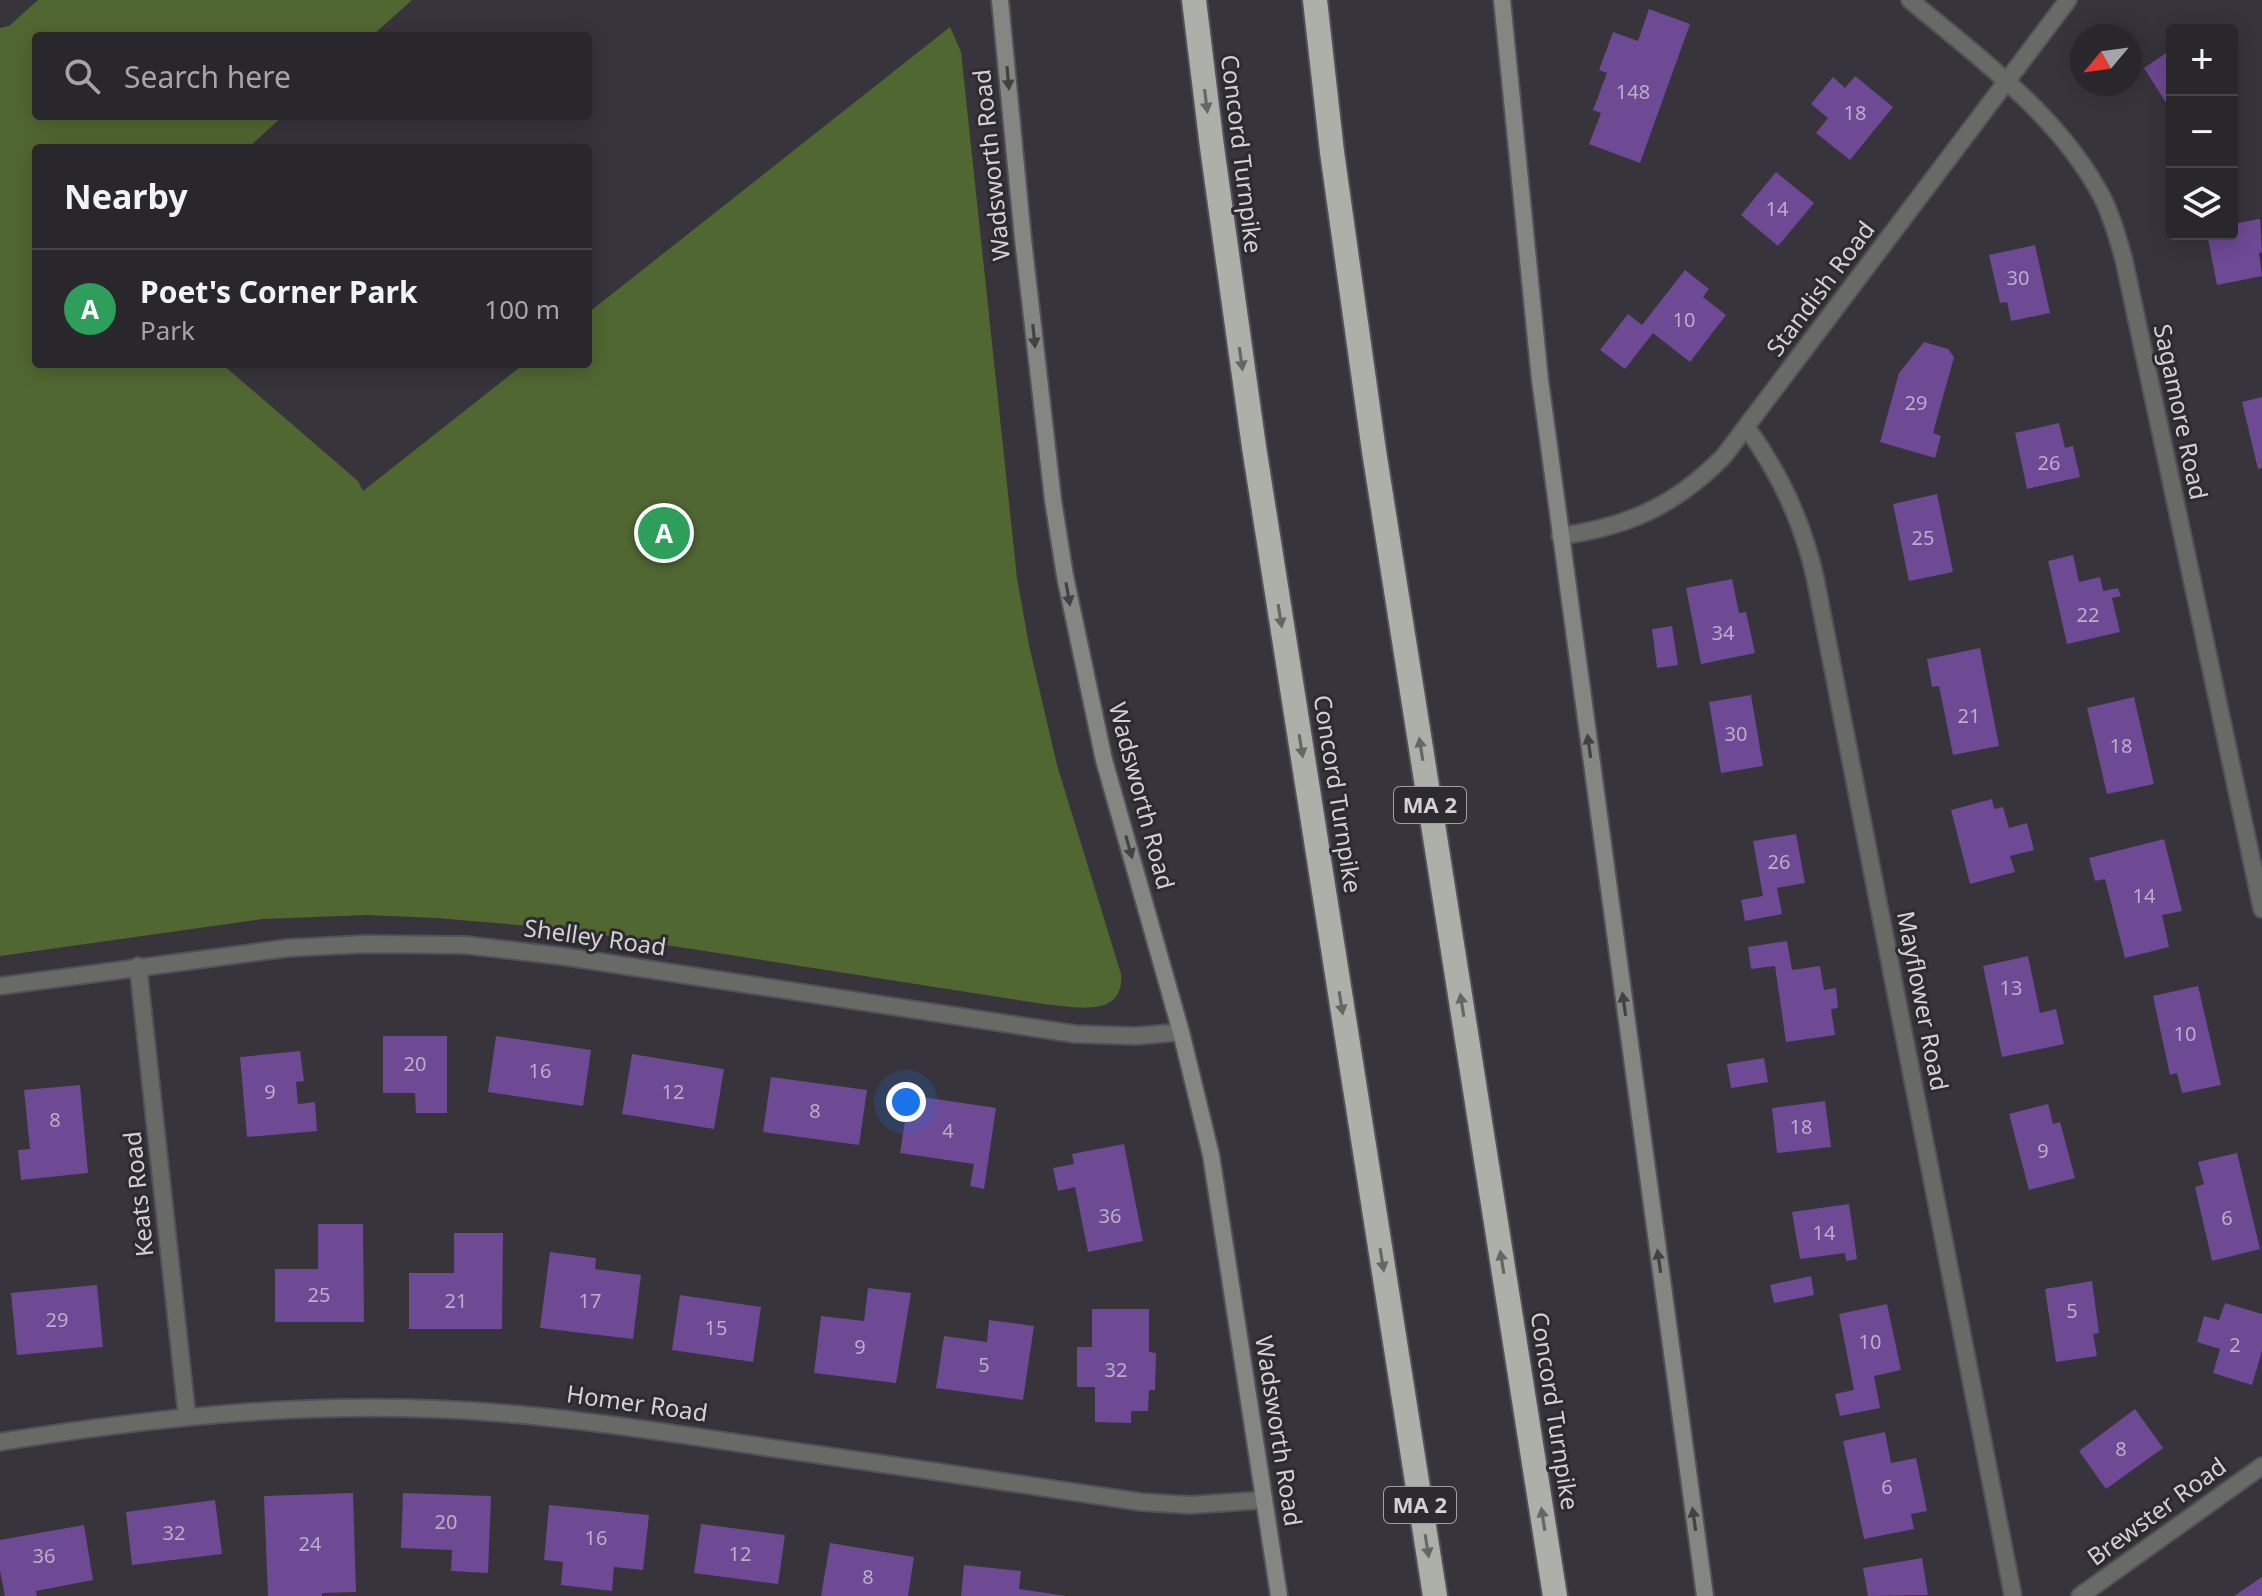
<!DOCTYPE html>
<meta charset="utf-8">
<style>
body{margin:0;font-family:"Noto Sans",sans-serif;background:#353338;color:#f1f3f6}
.controls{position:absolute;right:24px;top:24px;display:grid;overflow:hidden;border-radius:8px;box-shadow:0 4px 20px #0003}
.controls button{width:72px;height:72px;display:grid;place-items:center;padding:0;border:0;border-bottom:2px solid #454448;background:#29272c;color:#f1f3f6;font:40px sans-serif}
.compass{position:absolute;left:2070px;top:24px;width:72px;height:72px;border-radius:50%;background:#29272c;box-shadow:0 4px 20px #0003;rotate:241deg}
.you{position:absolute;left:906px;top:1102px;width:28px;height:28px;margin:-20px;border:6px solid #fff;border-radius:50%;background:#1a73e8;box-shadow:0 0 0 12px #1a73e833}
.badge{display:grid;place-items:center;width:52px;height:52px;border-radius:50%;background:#d93025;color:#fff;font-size:26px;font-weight:700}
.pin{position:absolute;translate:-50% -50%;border:4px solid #fff;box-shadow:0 2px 8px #0006}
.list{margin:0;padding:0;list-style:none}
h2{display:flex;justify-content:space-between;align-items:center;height:104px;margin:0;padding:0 32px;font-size:34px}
h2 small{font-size:26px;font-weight:400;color:#a5a5a9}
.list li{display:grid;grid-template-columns:52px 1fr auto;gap:24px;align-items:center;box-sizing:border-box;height:120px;padding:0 32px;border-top:2px solid #454448}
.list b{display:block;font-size:30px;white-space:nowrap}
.list p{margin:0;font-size:26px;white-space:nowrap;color:#a5a5a9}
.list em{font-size:26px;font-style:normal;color:#a5a5a9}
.icon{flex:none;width:44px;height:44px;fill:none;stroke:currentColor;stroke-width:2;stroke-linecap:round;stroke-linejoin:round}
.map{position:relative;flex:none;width:2262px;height:1596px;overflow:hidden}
.search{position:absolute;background:#29272c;box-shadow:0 4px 20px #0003;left:32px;top:32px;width:560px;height:88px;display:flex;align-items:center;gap:20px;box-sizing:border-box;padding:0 28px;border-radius:8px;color:#a5a5a9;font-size:30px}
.panel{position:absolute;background:#29272c;box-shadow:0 4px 20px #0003;left:32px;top:144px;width:560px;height:224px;border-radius:8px}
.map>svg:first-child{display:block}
.green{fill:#516732}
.building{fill:#6e4994}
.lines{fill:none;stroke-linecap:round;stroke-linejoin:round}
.minor-casing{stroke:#535057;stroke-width:20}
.secondary-casing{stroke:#535057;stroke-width:20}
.motorway-casing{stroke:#535057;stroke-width:28}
.minor{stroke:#686a66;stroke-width:16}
.secondary{stroke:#848681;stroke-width:16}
.motorway{stroke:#adb0a8;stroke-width:24}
.oneway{fill:#434144}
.oneway2{fill:#676666}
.labels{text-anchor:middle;stroke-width:6;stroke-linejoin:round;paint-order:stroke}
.number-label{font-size:20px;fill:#baafc6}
.shield{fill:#2d2a30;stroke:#a19fa4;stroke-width:2}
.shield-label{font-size:22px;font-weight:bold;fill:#d3d1d6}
.street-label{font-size:24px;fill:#d3d1d6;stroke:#2d2a30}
</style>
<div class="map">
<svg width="2262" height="1596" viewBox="0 0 2262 1596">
<rect width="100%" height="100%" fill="#37343b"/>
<!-- green -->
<path class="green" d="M38,0H412L372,36H36V116H283L248,148H36V364H222L358,481L363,491L524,364H588V313L950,27L961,52L1017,578L1029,645L1057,765L1121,974C1125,1019 1074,1007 1044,1004L564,929L436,918L367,915L263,919L0,956V28L9,26Z"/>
<!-- building -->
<g class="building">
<polygon points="1649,9 1690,24 1640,163 1589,144 1601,113 1593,110 1607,73 1599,70 1613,32 1638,41"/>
<polygon points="2172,49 2172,112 2144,68"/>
<polygon points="1855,76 1893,107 1850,160 1816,133 1828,118 1811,104 1833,77 1845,88"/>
<polygon points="1776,172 1814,203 1778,246 1741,215"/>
<polygon points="2260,219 2262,252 2259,253 2262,276 2217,285 2207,234 2232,234 2232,224"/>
<polygon points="2035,245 2050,313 2011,321 2007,302 2000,303 1989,255"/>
<polygon points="1685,270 1709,289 1703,297 1726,315 1690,362 1653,333 1625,369 1600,350 1628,314 1642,325"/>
<polygon points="1924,342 1948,349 1954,357 1933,433 1941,436 1935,458 1880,442 1899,373"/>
<polygon points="2262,397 2262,468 2258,469 2242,402"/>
<polygon points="2059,423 2065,448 2073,446 2080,477 2027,489 2015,433"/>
<polygon points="1937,494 1953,572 1909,581 1893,504"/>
<polygon points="2073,555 2079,582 2100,577 2103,591 2118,588 2121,596 2112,598 2120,632 2067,644 2048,561"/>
<polygon points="1732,579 1739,613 1746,612 1755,653 1701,664 1686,588"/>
<polygon points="1672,626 1678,665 1657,668 1652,629"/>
<polygon points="1980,648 1999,746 1953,755 1939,686 1932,687 1927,659"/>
<polygon points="1751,695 1763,766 1721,773 1709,702"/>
<polygon points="2134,697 2154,784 2107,794 2087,708"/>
<polygon points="1992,799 1994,809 2003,807 2009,828 2027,823 2034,850 2010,856 2015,872 1970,884 1951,810"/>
<polygon points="1796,834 1805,883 1777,888 1782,914 1745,921 1741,900 1763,896 1753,841"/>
<polygon points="2164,839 2182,911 2162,915 2169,947 2125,958 2105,879 2095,881 2089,858"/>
<polygon points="1787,941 1792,970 1820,966 1824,990 1836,988 1838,1008 1831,1009 1835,1035 1786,1042 1775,966 1751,969 1748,947"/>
<polygon points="2028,956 2040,1013 2056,1009 2064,1044 2002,1057 1983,966"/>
<polygon points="2198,986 2221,1085 2182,1093 2177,1073 2170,1075 2153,996"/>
<polygon points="383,1036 447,1036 447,1113 416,1113 415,1093 383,1093"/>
<polygon points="496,1036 591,1050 583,1106 488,1092"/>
<polygon points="300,1051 304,1081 296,1082 298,1104 315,1102 317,1131 247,1137 240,1057"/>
<polygon points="632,1054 724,1069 714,1129 622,1114"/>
<polygon points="1764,1058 1768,1082 1731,1088 1727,1064"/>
<polygon points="771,1077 867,1090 859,1145 763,1132"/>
<polygon points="80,1085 88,1173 21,1180 18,1150 30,1149 24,1090"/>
<polygon points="909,1095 996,1108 984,1189 970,1186 974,1164 900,1153"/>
<polygon points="1825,1101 1831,1147 1777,1153 1772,1108"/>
<polygon points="2048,1104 2053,1124 2060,1122 2075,1178 2029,1190 2009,1114"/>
<polygon points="1124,1144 1143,1241 1088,1252 1075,1187 1058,1191 1053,1168 1074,1164 1072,1154"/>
<polygon points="2237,1153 2260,1249 2212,1261 2195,1187 2204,1184 2198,1162"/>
<polygon points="1849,1204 1857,1259 1846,1261 1845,1253 1800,1259 1792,1212"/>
<polygon points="318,1224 363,1224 364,1322 275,1322 275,1269 318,1269"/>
<polygon points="454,1233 503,1233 502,1329 409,1329 409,1273 454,1273"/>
<polygon points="550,1252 596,1258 595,1269 641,1275 633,1339 540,1328"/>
<polygon points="1811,1276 1814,1295 1774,1303 1770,1285"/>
<polygon points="2092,1281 2099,1333 2093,1334 2097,1356 2056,1362 2045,1289"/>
<polygon points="97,1285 103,1347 17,1355 11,1293"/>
<polygon points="868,1288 911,1293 896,1383 814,1373 821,1316 864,1321"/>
<polygon points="680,1295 761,1307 753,1362 672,1350"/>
<polygon points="2225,1303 2262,1314 2262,1351 2252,1385 2213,1373 2220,1349 2197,1342 2204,1316 2219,1320"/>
<polygon points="1887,1304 1901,1370 1874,1376 1880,1408 1840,1416 1835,1394 1854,1390 1839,1314"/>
<polygon points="1092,1309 1149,1309 1149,1352 1156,1353 1155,1390 1149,1390 1148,1411 1131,1411 1131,1423 1095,1422 1095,1387 1077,1387 1077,1347 1092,1347"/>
<polygon points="989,1320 1034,1326 1023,1400 936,1388 944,1336 987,1342"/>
<polygon points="2135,1409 2163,1448 2106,1489 2079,1451"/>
<polygon points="1885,1432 1891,1463 1916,1458 1927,1511 1911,1514 1914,1529 1864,1539 1843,1441"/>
<polygon points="353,1493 356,1592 322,1593 322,1596 268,1596 264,1496"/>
<polygon points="403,1493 491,1496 488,1573 451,1571 452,1550 401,1548"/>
<polygon points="215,1500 222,1554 132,1565 126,1512"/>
<polygon points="549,1505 649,1515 643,1570 614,1567 612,1591 561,1585 563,1562 544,1560"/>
<polygon points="701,1524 785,1535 778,1584 694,1573"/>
<polygon points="84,1525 93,1580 36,1591 37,1596 5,1596 0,1571 0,1540"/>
<polygon points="830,1543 914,1557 908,1596 821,1596"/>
<polygon points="1922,1558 1928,1595 1868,1596 1863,1568"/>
<polygon points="964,1565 1021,1571 1019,1589 1066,1596 961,1596"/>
<polygon points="2262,1577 2262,1596 2234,1596"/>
</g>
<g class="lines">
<defs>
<g id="minor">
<path d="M1910,0C1979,58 2059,115 2102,197C2112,216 2118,239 2124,260L2262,909"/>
<path d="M1747,428C1779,472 1803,524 1815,577L2013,1596"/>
<path d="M1560,536C1628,527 1676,505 1724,456L2068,0"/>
<polyline points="138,966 187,1416"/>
<polyline points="0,986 288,948 365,944 465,945 561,956 1075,1034 1136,1036 1181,1032"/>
<path d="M0,1442C144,1419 288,1403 434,1409C543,1413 650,1430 758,1446C886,1464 1013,1483 1141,1502L1190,1505L1264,1500"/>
<polyline points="2080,1596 2262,1466"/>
</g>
<g id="secondary">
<polyline points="1000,0 1023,239 1053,500 1065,576 1104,760 1181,1032 1211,1155 1279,1596"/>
<polyline points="1502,0 1540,380 1705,1596"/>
</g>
<g id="motorway">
<polyline points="1194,0 1212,147 1254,447 1435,1596"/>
<polyline points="1315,0 1332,152 1374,451 1555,1596"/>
</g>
</defs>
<!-- minor casing -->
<use href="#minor" class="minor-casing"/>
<!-- secondary casing -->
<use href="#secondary" class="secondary-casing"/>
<!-- motorway casing -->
<use href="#motorway" class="motorway-casing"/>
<!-- minor -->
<use href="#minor" class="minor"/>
<!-- secondary -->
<use href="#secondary" class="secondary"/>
<!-- motorway -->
<use href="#motorway" class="motorway"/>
</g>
<!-- one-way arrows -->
<defs><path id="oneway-solid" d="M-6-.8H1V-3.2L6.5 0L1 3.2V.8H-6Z" transform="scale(2)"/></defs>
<g class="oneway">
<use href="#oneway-solid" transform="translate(1008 78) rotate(85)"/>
<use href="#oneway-solid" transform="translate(1034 336) rotate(84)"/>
<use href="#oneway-solid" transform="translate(1068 594) rotate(80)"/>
<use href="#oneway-solid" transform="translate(1589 746) rotate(-98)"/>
<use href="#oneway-solid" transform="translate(1129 847) rotate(74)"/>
<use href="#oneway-solid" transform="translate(1624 1004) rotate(-98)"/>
<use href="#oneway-solid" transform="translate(1659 1261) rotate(-98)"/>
<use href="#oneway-solid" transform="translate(1694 1519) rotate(-98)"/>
</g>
<g class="oneway2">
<use href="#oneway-solid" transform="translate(1206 101) rotate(83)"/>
<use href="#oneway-solid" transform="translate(1241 359) rotate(82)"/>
<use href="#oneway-solid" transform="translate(1280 616) rotate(81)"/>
<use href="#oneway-solid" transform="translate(1301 746) rotate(81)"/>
<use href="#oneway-solid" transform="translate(1421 749) rotate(-99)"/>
<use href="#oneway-solid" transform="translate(1341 1003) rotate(81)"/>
<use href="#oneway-solid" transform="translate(1462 1005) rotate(-99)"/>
<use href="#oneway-solid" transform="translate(1382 1260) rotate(81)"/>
<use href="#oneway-solid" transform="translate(1502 1262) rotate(-99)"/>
<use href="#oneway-solid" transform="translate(1543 1519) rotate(-99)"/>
<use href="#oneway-solid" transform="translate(1427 1546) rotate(81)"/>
</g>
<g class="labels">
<!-- number labels -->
<g class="number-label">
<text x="1633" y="99">148</text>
<text x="1855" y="120">18</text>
<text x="1777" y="216">14</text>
<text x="2018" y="285">30</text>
<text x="1684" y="327">10</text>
<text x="1916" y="410">29</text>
<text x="2049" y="470">26</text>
<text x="1923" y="545">25</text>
<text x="2088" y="622">22</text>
<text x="1723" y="640">34</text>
<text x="1969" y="723">21</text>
<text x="1736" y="741">30</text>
<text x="2121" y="753">18</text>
<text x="1779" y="869">26</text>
<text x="2144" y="903">14</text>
<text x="2011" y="995">13</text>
<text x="2185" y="1041">10</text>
<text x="415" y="1071">20</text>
<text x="540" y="1078">16</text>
<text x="270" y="1099">9</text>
<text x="673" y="1099">12</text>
<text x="815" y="1118">8</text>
<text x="55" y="1127">8</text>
<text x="1801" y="1134">18</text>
<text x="948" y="1138">4</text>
<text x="2043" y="1158">9</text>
<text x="1110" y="1223">36</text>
<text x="2227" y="1225">6</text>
<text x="1824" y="1240">14</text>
<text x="319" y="1302">25</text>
<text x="456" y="1308">21</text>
<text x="590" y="1308">17</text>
<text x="2072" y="1318">5</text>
<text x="57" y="1327">29</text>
<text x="716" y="1335">15</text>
<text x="1870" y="1349">10</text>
<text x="2235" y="1352">2</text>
<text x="860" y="1354">9</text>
<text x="984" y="1372">5</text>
<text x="1116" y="1377">32</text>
<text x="2121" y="1456">8</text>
<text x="1887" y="1494">6</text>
<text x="446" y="1529">20</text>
<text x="174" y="1540">32</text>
<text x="596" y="1545">16</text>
<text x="310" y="1551">24</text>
<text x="740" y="1561">12</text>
<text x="44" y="1563">36</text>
<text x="868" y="1584">8</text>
</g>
<!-- shield labels -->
<g class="shield">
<rect x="1394" y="787" width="72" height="36" rx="6"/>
<rect x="1384" y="1487" width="72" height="36" rx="6"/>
</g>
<g class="shield-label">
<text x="1430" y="813">MA 2</text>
<text x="1420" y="1513">MA 2</text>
</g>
<!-- street labels -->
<g class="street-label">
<text transform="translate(1241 154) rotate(83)" y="8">Concord Turnpike</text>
<text transform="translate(992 165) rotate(-96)" y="8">Wadsworth Road</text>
<text transform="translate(1821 289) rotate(-53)" y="8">Standish Road</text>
<text transform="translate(2180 412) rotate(78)" y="8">Sagamore Road</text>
<text transform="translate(1337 794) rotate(81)" y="8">Concord Turnpike</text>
<text transform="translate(1141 796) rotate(75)" y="8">Wadsworth Road</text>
<text transform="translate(595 938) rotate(8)" y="8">Shelley Road</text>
<text transform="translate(1922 1001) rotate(79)" y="8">Mayflower Road</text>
<text transform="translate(139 1194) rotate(-96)" y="8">Keats Road</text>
<text transform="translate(637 1404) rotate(8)" y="8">Homer Road</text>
<text transform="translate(1554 1411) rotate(81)" y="8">Concord Turnpike</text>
<text transform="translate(1278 1431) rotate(81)" y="8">Wadsworth Road</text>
<text transform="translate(2157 1512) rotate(-36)" y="8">Brewster Road</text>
</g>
</g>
</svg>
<div class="controls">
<button>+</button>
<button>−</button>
<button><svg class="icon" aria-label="layers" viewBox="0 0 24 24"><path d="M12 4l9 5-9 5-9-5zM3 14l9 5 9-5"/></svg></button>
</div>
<svg class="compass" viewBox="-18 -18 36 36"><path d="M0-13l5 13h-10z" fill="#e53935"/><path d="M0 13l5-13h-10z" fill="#a5a5a9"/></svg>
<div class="you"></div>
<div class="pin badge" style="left:664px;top:533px;background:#2e9e5b">A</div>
<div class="search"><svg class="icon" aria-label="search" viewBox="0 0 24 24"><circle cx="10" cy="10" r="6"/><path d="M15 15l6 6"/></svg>Search here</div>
<section class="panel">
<h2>Nearby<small></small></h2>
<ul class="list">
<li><span class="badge" style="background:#2e9e5b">A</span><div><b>Poet's Corner Park</b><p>Park</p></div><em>100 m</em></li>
</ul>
</section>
</div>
